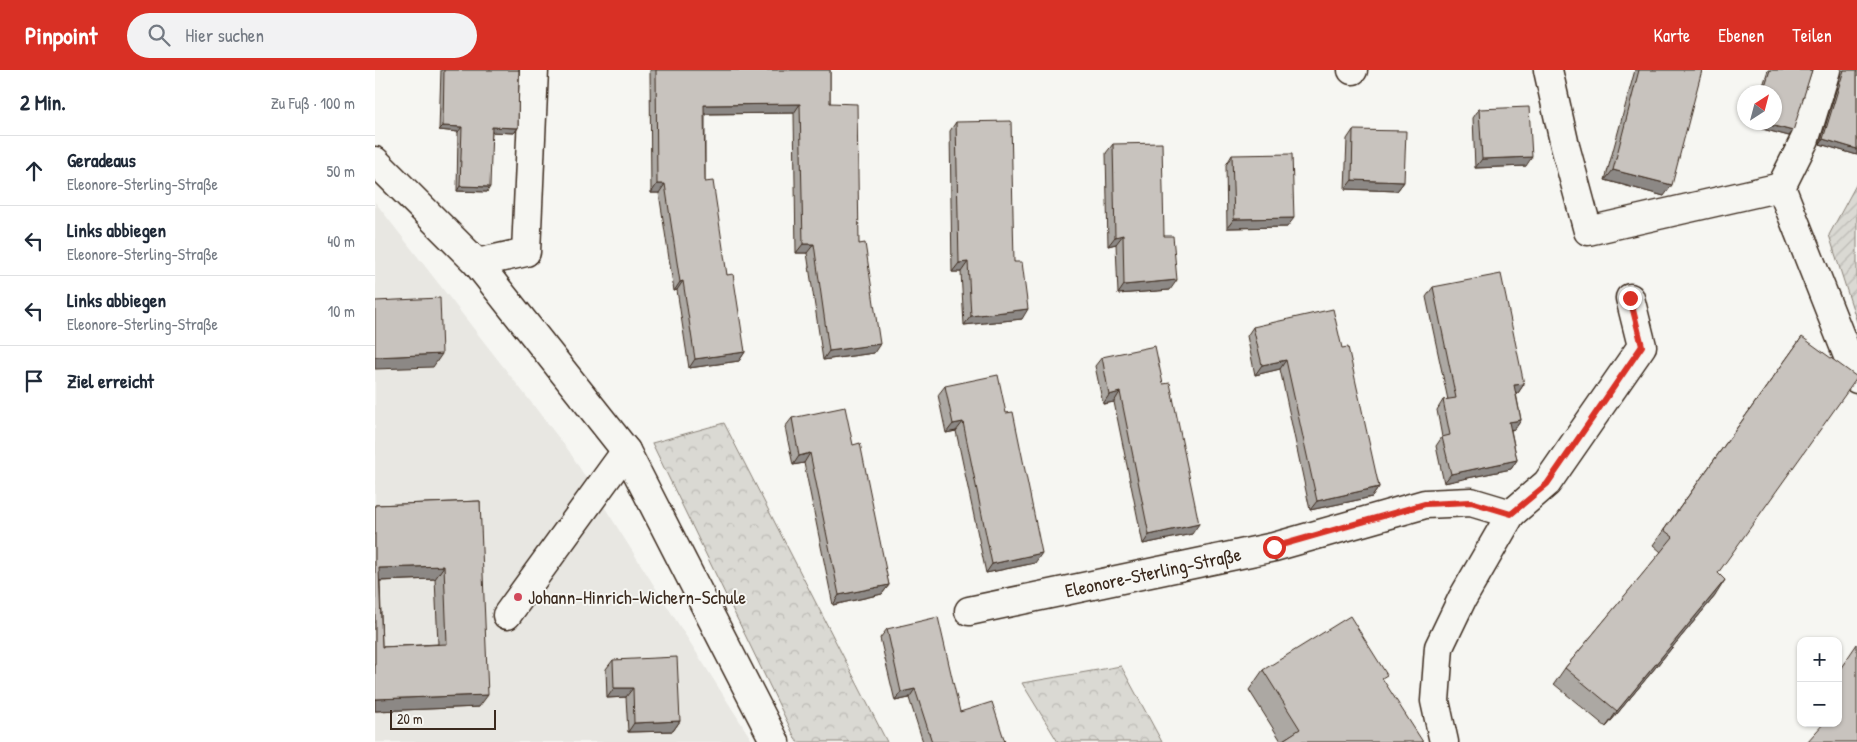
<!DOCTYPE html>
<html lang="de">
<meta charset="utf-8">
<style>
body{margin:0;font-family:"Patrick Hand",sans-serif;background:#f2f2f3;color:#1f2937}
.controls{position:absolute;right:15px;bottom:15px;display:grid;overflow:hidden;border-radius:10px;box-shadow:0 1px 4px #0004}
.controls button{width:45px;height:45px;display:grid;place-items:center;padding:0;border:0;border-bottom:1px solid #e0e1e3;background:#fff;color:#1f2937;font:25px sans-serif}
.compass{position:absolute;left:1362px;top:15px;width:45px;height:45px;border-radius:50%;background:#fff;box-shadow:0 1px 4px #0004;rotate:36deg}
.scale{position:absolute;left:15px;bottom:12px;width:106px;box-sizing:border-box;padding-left:5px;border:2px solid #3b2a1e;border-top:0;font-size:14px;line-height:18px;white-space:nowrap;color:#3b2a1e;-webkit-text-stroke:4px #f6f6f2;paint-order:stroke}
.stop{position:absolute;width:15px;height:15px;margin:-11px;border:4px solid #d93025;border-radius:50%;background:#fff}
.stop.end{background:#d93025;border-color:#fff;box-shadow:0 1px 5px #0008}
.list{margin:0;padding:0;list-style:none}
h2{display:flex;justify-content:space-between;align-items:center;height:65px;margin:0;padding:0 20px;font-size:21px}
h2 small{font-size:16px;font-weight:400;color:#747a83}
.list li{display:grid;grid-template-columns:32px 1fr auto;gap:15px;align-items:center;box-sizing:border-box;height:70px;padding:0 20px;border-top:1px solid #e0e1e3}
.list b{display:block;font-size:19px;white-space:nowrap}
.list p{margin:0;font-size:16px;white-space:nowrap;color:#747a83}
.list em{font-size:16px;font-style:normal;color:#747a83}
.icon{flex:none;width:28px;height:28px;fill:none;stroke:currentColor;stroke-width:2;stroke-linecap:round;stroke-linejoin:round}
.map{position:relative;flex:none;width:1482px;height:672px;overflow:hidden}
header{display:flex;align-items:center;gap:30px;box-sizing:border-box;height:70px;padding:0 25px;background:#d93025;color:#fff}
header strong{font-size:24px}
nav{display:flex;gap:28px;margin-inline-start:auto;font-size:18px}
.search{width:350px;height:45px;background:#f2f2f3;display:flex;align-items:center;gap:12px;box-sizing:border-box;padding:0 18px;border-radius:28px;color:#747a83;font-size:19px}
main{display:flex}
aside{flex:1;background:#fff}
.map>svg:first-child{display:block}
.built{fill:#e8e7e2}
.forest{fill:url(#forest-crowns);stroke:#8a8278}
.garden{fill:url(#garden-furrows);stroke:#8a8278}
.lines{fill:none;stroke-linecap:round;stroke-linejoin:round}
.minor-casing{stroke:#3b2a1e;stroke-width:31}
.minor{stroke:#f6f6f2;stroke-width:28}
.wall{fill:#aca8a3;stroke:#3b2a1e;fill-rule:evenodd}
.shaded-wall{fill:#8c8885;stroke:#3b2a1e}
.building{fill:#c8c3be;stroke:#3b2a1e;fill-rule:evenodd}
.route{stroke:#d93025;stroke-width:6}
.poi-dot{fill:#d1495b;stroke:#f6f6f2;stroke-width:2}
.labels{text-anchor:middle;stroke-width:4;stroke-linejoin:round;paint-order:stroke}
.street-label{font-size:19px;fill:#3b2a1e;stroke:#f6f6f2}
.poi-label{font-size:19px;fill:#3b2a1e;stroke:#f6f6f2;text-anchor:start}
</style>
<header>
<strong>Pinpoint</strong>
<div class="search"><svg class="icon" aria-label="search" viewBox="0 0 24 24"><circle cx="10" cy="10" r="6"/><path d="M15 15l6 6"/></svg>Hier suchen</div>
<nav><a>Karte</a><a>Ebenen</a><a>Teilen</a></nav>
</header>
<main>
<aside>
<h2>2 Min.<small>Zu Fuß · 100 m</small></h2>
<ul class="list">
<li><svg class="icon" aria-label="ahead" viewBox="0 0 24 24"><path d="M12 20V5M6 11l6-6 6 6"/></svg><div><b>Geradeaus</b><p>Eleonore-Sterling-Straße</p></div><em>50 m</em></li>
<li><svg class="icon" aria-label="left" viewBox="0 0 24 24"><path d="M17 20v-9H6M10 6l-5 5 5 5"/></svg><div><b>Links abbiegen</b><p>Eleonore-Sterling-Straße</p></div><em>40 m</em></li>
<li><svg class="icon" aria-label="left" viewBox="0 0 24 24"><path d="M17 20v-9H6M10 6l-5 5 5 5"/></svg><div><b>Links abbiegen</b><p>Eleonore-Sterling-Straße</p></div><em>10 m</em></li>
<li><svg class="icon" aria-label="arrive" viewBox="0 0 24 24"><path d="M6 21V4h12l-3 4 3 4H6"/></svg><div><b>Ziel erreicht</b></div></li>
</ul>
</aside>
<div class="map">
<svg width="1482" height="672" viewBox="0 0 1482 672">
<defs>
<pattern id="forest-crowns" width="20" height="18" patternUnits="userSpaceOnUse" patternTransform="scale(1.25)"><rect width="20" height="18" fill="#dad9d3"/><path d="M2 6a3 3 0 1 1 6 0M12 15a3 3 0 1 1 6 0" fill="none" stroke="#bcbab5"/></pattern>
<pattern id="garden-furrows" width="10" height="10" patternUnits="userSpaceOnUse" patternTransform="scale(1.25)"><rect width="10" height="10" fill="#dad9d3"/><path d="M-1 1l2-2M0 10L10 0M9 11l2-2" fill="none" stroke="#bcbab5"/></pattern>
</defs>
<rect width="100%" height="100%" fill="#f6f6f2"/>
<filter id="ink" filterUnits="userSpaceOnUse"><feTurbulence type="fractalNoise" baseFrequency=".02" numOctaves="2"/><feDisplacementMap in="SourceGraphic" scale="10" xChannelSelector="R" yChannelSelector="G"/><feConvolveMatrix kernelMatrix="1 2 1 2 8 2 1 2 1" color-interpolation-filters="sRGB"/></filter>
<g filter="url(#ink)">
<!-- built -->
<polygon class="built" points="0,132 194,381 378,672 0,672"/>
<!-- forest -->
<g class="forest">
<polygon points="349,353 512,672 422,672 277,373"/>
<polygon points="746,596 787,672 683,672 647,613"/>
</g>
<!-- garden -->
<polygon class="garden" points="1482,113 1482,252 1454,165"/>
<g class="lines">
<defs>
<g id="minor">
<polyline points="977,0 978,0"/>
<polyline points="1173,0 1190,76 1213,161 1406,117 1430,69 1451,0"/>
<polyline points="0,91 102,193 251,381 400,672"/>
<polyline points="1406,117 1482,309"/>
<polyline points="102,193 151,182 159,0"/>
<polyline points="1136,444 1172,413 1267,276 1255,228"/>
<polyline points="594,541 899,477 1050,434 1096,432 1136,444 1087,529 1064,577 1060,631 1069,672"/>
<polyline points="132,545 251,381"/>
</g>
</defs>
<!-- minor casing -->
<use href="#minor" class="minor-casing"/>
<!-- minor -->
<use href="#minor" class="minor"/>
</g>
<!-- wall -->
<g class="wall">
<polygon points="66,0 144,0 143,58 139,63 117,62 112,122 82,121 83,62 64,60"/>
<polygon points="275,0 455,0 455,33 484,174 499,283 448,290 432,183 421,183 419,43 330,44 330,112 370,282 364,291 314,298 302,220 299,221 284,123 276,123"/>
<polygon points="1260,0 1327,0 1289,126 1230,110"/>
<polygon points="1393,0 1437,0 1414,66 1376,56 1378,52 1400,52 1400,22 1386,22"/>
<polygon points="1466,0 1482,0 1482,85 1445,74 1466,4"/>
<polygon points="1104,39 1151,96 1100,98 1098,48"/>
<polygon points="581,52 639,192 647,249 589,255 586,202 577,202 575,61"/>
<polygon points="978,60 1029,112 1022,121 970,119 972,69"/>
<polygon points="738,74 789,166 795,220 743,224 741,174 733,176 731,83"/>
<polygon points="857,85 912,157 852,158 851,95"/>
<polygon points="1058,217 1149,314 1143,323 1141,323 1146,350 1140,359 1136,360 1142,390 1136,399 1069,413 1061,376 1067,367 1062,340 1068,330 1073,330 1051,227"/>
<polygon points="878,257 967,278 1004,417 997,427 935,440 905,299 880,305 872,266"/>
<polygon points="1427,267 1343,504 1340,526 1231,657 1179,614 1190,598 1286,482 1278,475"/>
<polygon points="727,287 817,464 768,474 739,332 728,334 720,296"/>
<polygon points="570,316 660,493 611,503 581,361 571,363 563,325"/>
<polygon points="417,348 478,375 514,515 507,524 458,535 429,393 418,395 410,357"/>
<path d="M105,431L104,637L0,641V435ZM60,509L63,574L7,577L5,511Z"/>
<polygon points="512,559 585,642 630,672 548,672 534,628 520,631 505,568"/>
<polygon points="238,590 305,651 298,661 253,662 251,627 232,628 231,599"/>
<polygon points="888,600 1008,610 906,671 874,620"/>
</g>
<!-- shaded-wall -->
<g class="shaded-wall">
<polygon points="425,34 419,43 323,44 329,35"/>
<polygon points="1379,52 1384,52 1418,61 1414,66 1376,56"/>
<polygon points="68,56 87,57 83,62 64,60"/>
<polygon points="117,57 143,58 139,63 114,62"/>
<polygon points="1448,69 1482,79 1482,85 1445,74"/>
<polygon points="1157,87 1151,96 1100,98 1107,89"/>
<polygon points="1238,100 1297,115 1289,126 1230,110"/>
<polygon points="977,110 1029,112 1022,121 970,119"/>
<polygon points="282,114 290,114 284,123 276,123"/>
<polygon points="85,116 115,117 112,122 82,121"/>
<polygon points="919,148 912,157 852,158 859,149"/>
<polygon points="748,165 741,174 733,176 740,167"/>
<polygon points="428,174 439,174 432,183 421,183"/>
<polygon points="593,192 586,202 577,202 584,193"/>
<polygon points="802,210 795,220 743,224 749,215"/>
<polygon points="308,211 302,220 299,221 305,212"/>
<polygon points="653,239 647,249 589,255 596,246"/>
<polygon points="505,274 499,283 448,290 454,281"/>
<polygon points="370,282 364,291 314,298 320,289"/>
<polygon points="67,284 58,297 0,299 0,287"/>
<polygon points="911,290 905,299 880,305 887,295"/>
<polygon points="1149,314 1143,323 1132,324 1139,315"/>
<polygon points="745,322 739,332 728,334 734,325"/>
<polygon points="1146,350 1140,359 1128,361 1134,352"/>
<polygon points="588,352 581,361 571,363 578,354"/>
<polygon points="435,383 429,393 418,395 424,386"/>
<polygon points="1142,390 1136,399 1069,413 1076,404"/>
<polygon points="1004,417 997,427 935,440 942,431"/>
<polygon points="824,454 817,464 768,474 774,465"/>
<polygon points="667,483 660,493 611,503 617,494"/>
<polygon points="69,496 60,509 0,511 4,498"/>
<polygon points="1350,510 1340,526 1231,657 1242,641"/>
<polygon points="514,515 507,524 458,535 464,525"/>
<polygon points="239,618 258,618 251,627 232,628"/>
<polygon points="540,619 534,628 520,631 526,622"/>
<polygon points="113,625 104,637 0,641 0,629"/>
<polygon points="305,651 298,661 253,662 259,653"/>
</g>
<!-- building -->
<g class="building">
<polygon points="69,0 144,0 143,58 117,57 115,117 85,116 87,57 68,56"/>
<polygon points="281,0 455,0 455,33 482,34 484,174 490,173 505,274 454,281 439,174 428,174 425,34 329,35 330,112 338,111 352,205 358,204 370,282 320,289 308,211 305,212 290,114 282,114"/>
<polygon points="1264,0 1327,0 1297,115 1238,100"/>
<polygon points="1395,0 1437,0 1418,61 1384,52 1400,52 1400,22 1388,22"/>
<polygon points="1469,0 1482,0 1482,79 1448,69"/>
<polygon points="1154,37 1157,87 1107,89 1104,39"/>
<polygon points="636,51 639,192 647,192 653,239 596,246 593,192 584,193 581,52"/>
<polygon points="978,60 1031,61 1029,112 977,110"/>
<polygon points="787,73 789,166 798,166 802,210 749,215 748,165 740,167 738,74"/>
<polygon points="917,84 919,148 859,149 857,85"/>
<polygon points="1126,204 1149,314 1139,315 1146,350 1134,352 1142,390 1076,404 1067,367 1075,365 1068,330 1081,328 1058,217"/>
<polygon points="65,228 67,284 0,287 0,231"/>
<polygon points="958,239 967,278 973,277 1004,417 942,431 911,290 887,295 878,257"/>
<polygon points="1427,267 1482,307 1482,308 1343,503 1350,510 1242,641 1190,598 1298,467 1289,460"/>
<polygon points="780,276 788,314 795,313 824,454 774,465 745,322 734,325 727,287"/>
<polygon points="623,305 631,343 638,342 667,483 617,494 588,352 578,354 570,316"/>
<polygon points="470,337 478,375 485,373 514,515 464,525 435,383 424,386 417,348"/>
<path d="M105,431L113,625L0,629V435ZM69,496L72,574L7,577L4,498Z"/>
<polygon points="975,546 1012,605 1007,608 1048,672 905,672 925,659 888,600"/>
<polygon points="563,547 585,642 617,632 630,672 557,672 540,619 526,622 512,559"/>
<polygon points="1482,574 1482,672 1432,672 1449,653 1463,653 1463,602"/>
<polygon points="302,587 305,651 259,653 258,618 239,618 238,590"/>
</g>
</g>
<g class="lines" filter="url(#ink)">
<!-- route -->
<polyline class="route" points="899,477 1050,434 1096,432 1136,444 1172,414 1267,276 1255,228"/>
</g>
<!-- markers -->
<circle class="poi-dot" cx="143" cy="527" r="5"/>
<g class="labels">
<!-- street labels -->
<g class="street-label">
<text transform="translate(778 502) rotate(-12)" y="7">Eleonore-Sterling-Straße</text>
</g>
<!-- poi labels -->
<g class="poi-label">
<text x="153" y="534">Johann-Hinrich-Wichern-Schule</text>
</g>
</g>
</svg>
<div class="controls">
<button>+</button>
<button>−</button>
</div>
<svg class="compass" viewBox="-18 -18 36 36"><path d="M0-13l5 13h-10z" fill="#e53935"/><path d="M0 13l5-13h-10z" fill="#747a83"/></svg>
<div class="scale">20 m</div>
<div class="stop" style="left:899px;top:477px"></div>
<div class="stop end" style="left:1255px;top:228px"></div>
</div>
</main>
